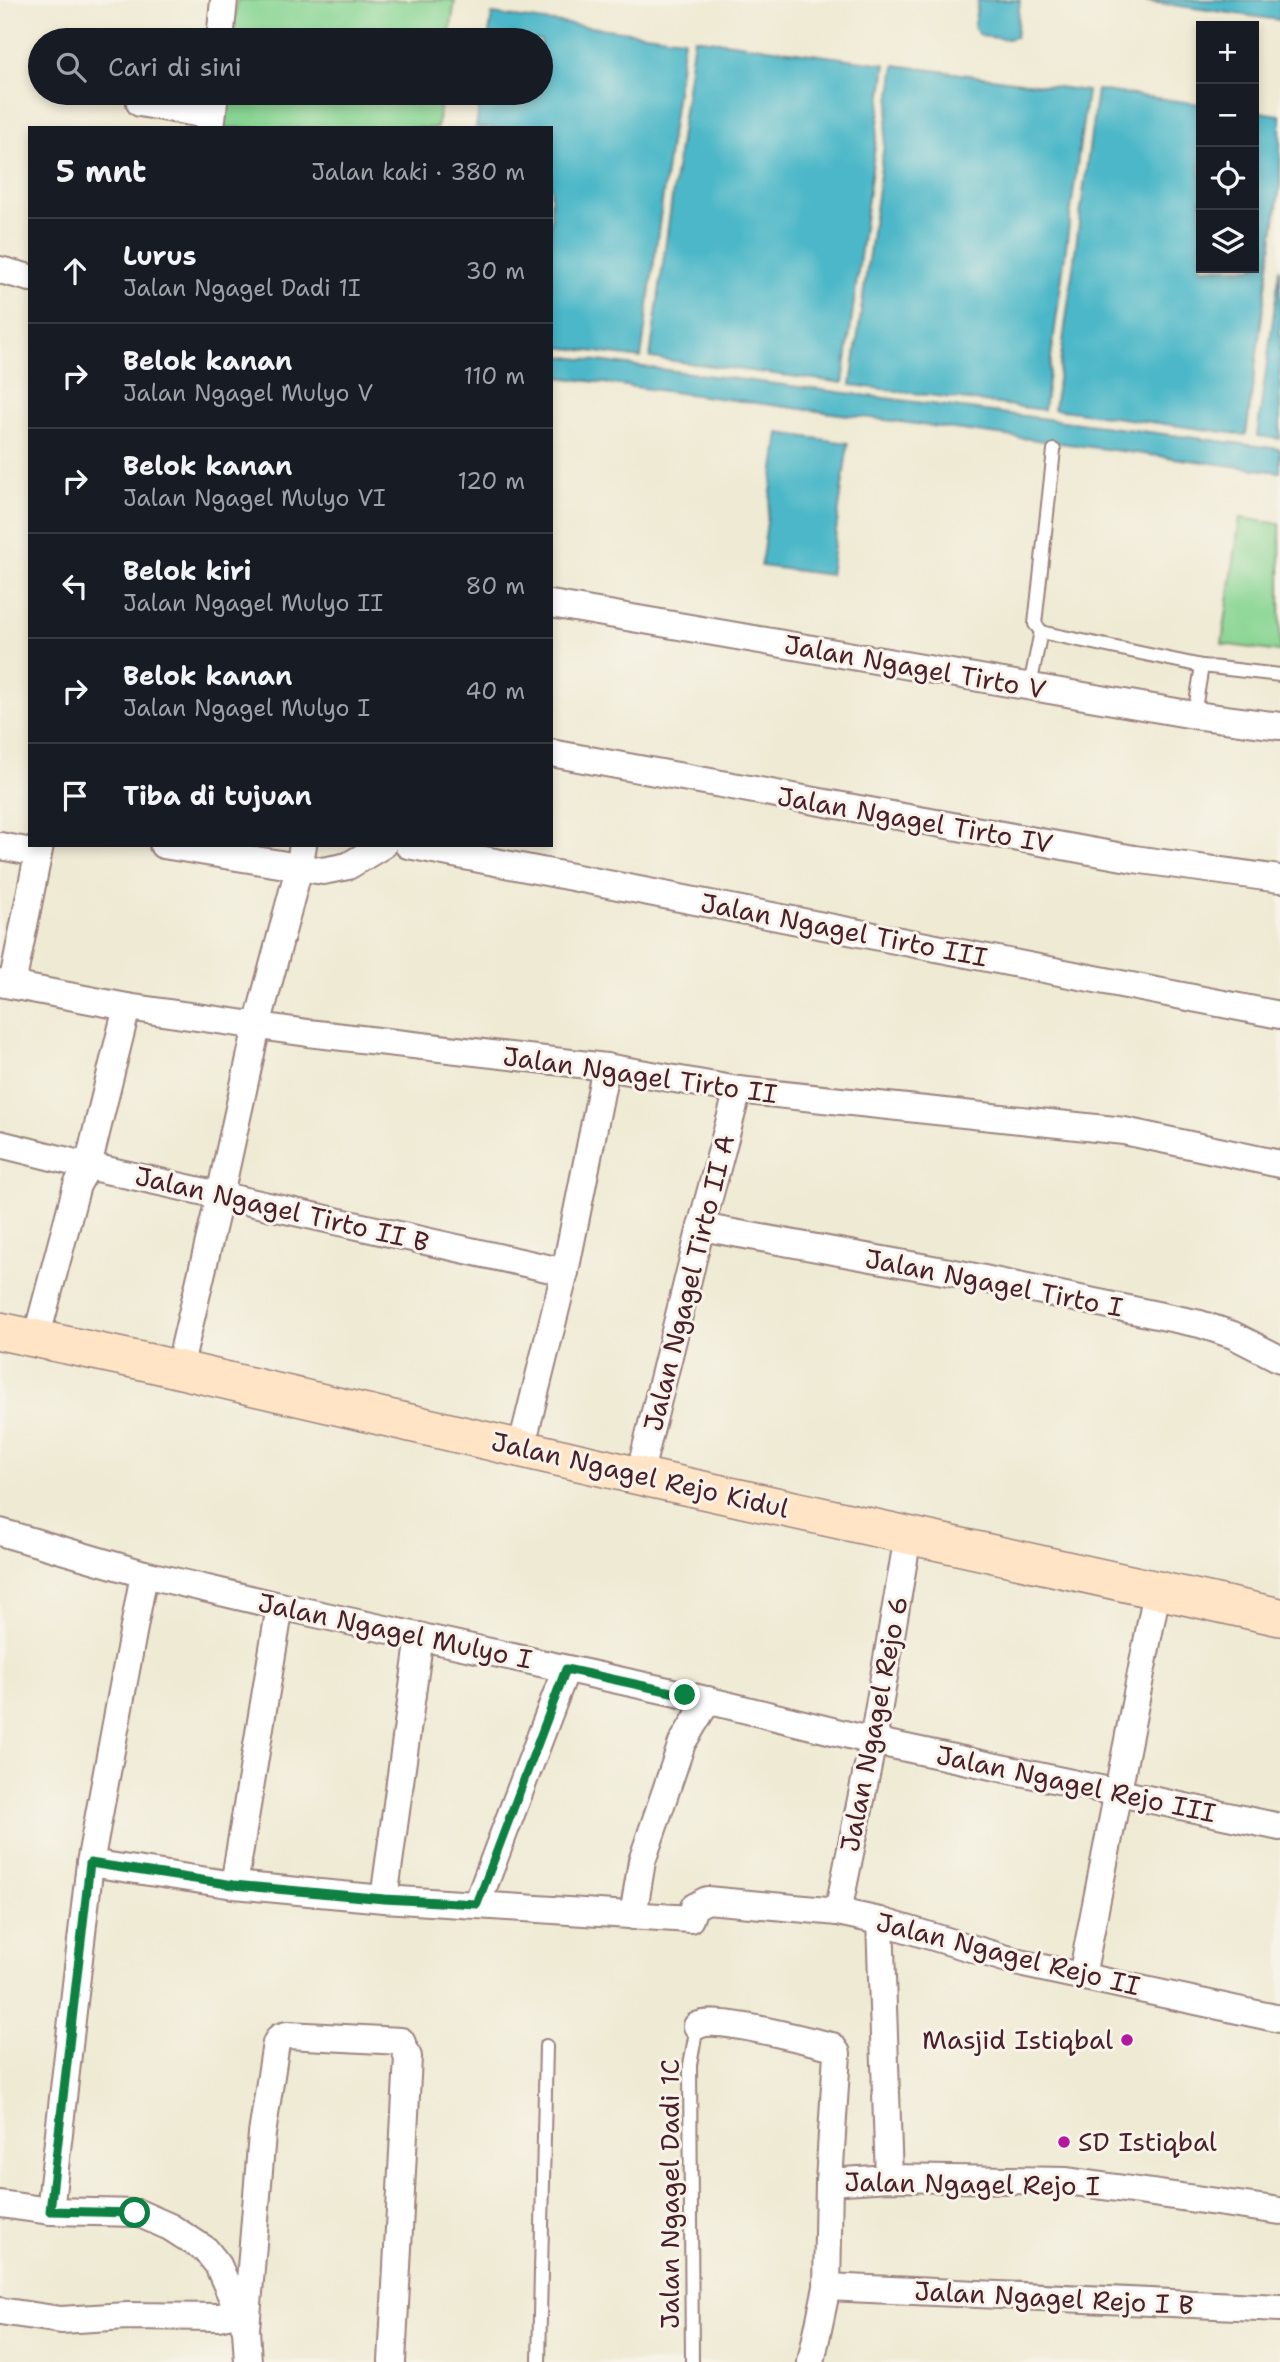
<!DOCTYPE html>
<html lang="id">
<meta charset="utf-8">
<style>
body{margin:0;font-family:"Shantell Sans",sans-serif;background:#242831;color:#f1f3f6}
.controls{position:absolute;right:21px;top:21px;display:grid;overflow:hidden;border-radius:0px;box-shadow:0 4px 10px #0003}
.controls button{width:63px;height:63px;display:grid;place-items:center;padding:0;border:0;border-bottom:2px solid #363941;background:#171b24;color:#f1f3f6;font:35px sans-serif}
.stop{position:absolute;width:21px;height:21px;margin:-16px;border:5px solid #0b8043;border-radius:50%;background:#fff}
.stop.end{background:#0b8043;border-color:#fff;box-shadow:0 2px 7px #0008}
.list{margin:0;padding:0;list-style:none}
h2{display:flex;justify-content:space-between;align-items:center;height:91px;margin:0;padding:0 28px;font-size:30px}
h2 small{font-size:23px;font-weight:400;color:#9ea1a6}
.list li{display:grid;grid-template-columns:46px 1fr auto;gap:21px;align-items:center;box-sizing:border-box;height:105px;padding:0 28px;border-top:2px solid #363941}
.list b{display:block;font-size:26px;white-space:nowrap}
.list p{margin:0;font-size:23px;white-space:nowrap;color:#9ea1a6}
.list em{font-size:23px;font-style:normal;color:#9ea1a6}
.icon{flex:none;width:38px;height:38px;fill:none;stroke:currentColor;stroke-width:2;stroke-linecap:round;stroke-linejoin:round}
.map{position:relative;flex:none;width:1280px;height:2362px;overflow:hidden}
.search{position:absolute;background:#171b24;box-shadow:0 4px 10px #0003;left:28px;top:28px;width:525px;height:77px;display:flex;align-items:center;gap:18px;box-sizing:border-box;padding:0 24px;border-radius:38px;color:#9ea1a6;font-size:26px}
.panel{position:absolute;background:#171b24;box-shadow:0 4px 10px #0003;left:28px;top:126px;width:525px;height:721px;border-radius:0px}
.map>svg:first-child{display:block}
.green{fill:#88d593;stroke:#697a5f;stroke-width:2}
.water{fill:#4bb7c8;stroke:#4a6b7a;stroke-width:2}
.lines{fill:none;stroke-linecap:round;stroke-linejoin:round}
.lane-casing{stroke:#9c847f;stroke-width:16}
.street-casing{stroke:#9c847f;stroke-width:30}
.secondary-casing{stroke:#9c847f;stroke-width:40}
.lane{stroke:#fff;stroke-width:12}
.street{stroke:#fff;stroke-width:26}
.secondary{stroke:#ffe4c6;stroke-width:37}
.route{stroke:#0b8043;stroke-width:9}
.poi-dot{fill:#b5179e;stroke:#f7f3e8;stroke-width:2.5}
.labels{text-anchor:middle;stroke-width:6;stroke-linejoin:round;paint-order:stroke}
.street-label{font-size:26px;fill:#4a1f2b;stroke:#f7f3e8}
.poi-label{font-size:26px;fill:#4a1f2b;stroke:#f7f3e8;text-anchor:end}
</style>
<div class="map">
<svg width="1280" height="2362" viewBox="0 0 1280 2362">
<rect width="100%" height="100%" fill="#f7f3e8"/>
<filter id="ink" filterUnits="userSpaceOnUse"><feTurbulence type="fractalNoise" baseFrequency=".0143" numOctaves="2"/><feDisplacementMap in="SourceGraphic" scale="14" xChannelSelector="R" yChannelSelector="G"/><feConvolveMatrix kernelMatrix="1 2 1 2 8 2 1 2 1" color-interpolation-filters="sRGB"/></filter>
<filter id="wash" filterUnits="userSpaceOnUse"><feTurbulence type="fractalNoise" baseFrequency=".00686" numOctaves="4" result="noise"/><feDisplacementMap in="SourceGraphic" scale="28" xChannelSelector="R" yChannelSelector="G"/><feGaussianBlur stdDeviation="1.57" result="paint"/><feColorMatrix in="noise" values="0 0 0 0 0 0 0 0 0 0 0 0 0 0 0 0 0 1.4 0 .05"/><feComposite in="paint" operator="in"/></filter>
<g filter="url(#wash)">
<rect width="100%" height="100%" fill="#efead3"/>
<!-- green -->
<g class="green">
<polygon points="237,0 455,0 449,40 232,40"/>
<polygon points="224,93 442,93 437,128 219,128"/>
<polygon points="1240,518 1280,524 1280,652 1222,644"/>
</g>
<!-- water -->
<g class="water">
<polygon points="978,0 1020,0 1016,37 1007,39 981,36 974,27"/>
<polygon points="1137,0 1280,0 1280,20"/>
<polygon points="492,14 684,39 641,358 551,346 551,128 476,128 481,93 541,93 541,40 488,40"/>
<polygon points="694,38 886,64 843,383 650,358"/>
<polygon points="895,65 1087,91 1044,410 851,385"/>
<polygon points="1097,90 1201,104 1201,268 1254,268 1254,111 1280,115 1280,184 1246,435 1054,409"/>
<polygon points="1280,268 1280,439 1257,436"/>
<polygon points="551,355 1280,449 1280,472 551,376"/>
<polygon points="779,433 848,443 830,575 761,566"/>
</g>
</g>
<g filter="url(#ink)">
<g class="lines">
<defs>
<g id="lane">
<polyline points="1054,450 1035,624 1041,631 1045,633 1202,666 1280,675"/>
<polyline points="1030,686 1041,631"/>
<polyline points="1194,715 1202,666"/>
<polyline points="539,2362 546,2046"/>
<polyline points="692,2362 690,2065 697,2026"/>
</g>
<g id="street">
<polyline points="220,40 224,0"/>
<polyline points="140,103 212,116"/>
<polyline points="211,128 215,93"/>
<polyline points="0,270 30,278"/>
<polyline points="551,604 1194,715 1280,726"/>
<polyline points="551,753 1134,859 1280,879"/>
<polyline points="163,845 323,871 348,866 383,845"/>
<polyline points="408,845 1280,1015"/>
<polyline points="0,846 37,853"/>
<polyline points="0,983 127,1007 308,1033 606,1067 738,1090 1124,1131 1280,1164"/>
<polyline points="12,985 40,845"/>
<polyline points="0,1144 88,1166 565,1272"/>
<polyline points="701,1227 960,1274 1200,1324 1233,1335 1280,1359"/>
<polyline points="36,1339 77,1185 88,1166 127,1007"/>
<polyline points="179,1369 220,1195 257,1026 299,868 303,845"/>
<polyline points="521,1449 565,1272 606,1067"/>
<polyline points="639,1476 701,1227 738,1090"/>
<polyline points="0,1532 144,1574 280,1606 686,1695 873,1741 1280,1827"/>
<polyline points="90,1863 234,1885 384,1899 690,1919 694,1907 707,1900 838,1912 880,1921 1024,1964 1280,2019"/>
<polyline points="234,1885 280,1606"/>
<polyline points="384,1899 420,1636"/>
<polyline points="477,1904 566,1669"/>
<polyline points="838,1912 873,1741 908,1536"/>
<polyline points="633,1916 642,1861 682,1743 708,1700"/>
<polyline points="880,1921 889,2178"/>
<polyline points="1082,1976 1157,1591"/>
<path d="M697,2026C715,2015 807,2041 832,2046L837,2053L829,2182L827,2287L811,2362"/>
<polyline points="829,2182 889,2178 1067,2181 1280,2211"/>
<polyline points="0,2204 50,2211 138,2213 170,2227 206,2250 218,2265 246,2329 248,2362"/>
<polyline points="50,2211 90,1863 144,1574"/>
<polyline points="827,2287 1280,2308"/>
<polyline points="0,2311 61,2320 127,2316 219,2317 239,2312"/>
<polyline points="246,2329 262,2134 276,2043 280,2037 287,2035 401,2041 408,2057 392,2362"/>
</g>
<polyline id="secondary" points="0,1331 151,1363 639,1476 1280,1617"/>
</defs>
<!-- lane casing -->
<use href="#lane" class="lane-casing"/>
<!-- street casing -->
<use href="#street" class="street-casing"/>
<!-- secondary casing -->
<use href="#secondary" class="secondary-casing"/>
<!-- lane -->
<use href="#lane" class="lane"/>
<!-- street -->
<use href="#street" class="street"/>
<!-- secondary -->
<use href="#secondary" class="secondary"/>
</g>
</g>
<g class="lines" filter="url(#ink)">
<!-- route -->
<polyline class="route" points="135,2213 50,2211 90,1863 234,1885 384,1899 477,1904 566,1669 685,1695"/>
</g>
<!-- markers -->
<g class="poi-dot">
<circle cx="1127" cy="2040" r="7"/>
<circle cx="1064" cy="2142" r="7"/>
</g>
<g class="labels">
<!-- street labels -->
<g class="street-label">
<text transform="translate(915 667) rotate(10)" y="9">Jalan Ngagel Tirto V</text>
<text transform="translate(915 820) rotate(10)" y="9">Jalan Ngagel Tirto IV</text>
<text transform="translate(844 930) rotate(11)" y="9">Jalan Ngagel Tirto III</text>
<text transform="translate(640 1075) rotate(8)" y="9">Jalan Ngagel Tirto II</text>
<text transform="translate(282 1209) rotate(13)" y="9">Jalan Ngagel Tirto II B</text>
<text transform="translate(689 1283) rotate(-76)" y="9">Jalan Ngagel Tirto II A</text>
<text transform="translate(994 1283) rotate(11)" y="9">Jalan Ngagel Tirto I</text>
<text transform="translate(640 1475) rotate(13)" y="9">Jalan Ngagel Rejo Kidul</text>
<text transform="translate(395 1631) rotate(12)" y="9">Jalan Ngagel Mulyo I</text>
<text transform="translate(874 1724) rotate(-79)" y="9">Jalan Ngagel Rejo 6</text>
<text transform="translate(1076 1784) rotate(12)" y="9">Jalan Ngagel Rejo III</text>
<text transform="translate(1008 1954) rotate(14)" y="9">Jalan Ngagel Rejo II</text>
<text transform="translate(972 2184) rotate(1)" y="9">Jalan Ngagel Rejo I</text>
<text transform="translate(670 2194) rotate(-90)" y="9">Jalan Ngagel Dadi 1C</text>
<text transform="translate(1054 2298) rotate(3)" y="9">Jalan Ngagel Rejo I B</text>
</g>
<!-- poi labels -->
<g class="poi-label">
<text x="1113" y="2049">Masjid Istiqbal</text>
<text x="1078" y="2151" text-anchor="start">SD Istiqbal</text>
</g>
</g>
</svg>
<div class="controls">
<button>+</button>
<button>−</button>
<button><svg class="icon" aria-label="locate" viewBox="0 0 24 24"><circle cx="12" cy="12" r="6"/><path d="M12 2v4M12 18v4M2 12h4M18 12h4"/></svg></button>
<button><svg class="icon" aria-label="layers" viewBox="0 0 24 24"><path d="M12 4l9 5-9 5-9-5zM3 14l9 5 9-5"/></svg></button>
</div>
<div class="stop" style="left:135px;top:2213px"></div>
<div class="stop end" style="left:685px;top:1695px"></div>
<div class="search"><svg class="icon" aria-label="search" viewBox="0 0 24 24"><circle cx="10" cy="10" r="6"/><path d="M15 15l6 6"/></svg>Cari di sini</div>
<section class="panel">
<h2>5 mnt<small>Jalan kaki · 380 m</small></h2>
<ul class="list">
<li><svg class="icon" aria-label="ahead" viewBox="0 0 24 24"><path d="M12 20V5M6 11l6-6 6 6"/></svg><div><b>Lurus</b><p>Jalan Ngagel Dadi 1I</p></div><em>30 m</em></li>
<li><svg class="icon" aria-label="right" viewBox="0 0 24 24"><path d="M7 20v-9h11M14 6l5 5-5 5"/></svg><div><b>Belok kanan</b><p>Jalan Ngagel Mulyo V</p></div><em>110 m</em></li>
<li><svg class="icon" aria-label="right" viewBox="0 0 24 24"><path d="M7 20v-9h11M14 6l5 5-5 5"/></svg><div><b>Belok kanan</b><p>Jalan Ngagel Mulyo VI</p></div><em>120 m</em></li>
<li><svg class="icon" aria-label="left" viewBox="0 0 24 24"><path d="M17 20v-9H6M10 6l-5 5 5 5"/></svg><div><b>Belok kiri</b><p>Jalan Ngagel Mulyo II</p></div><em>80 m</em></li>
<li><svg class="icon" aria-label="right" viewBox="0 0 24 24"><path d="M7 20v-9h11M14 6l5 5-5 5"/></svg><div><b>Belok kanan</b><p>Jalan Ngagel Mulyo I</p></div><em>40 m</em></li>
<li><svg class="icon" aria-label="arrive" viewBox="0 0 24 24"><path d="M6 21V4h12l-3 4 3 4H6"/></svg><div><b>Tiba di tujuan</b></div></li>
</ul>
</section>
</div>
